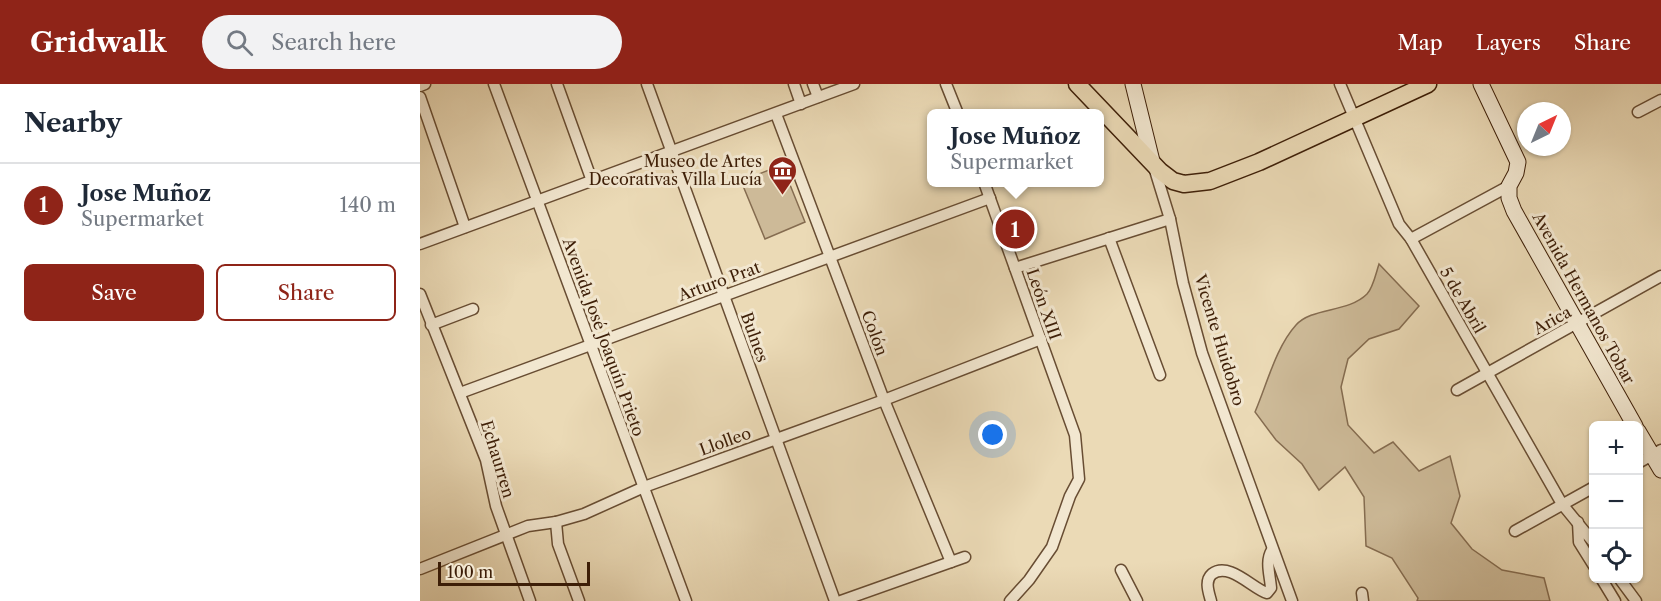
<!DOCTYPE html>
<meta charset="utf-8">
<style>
body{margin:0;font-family:"Libre Caslon Text",serif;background:#f2f2f3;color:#1f2937}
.controls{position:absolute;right:18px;bottom:18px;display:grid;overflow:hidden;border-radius:9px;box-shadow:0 2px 4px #0004}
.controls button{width:54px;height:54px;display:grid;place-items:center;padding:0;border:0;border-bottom:2px solid #e0e1e3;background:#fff;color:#1f2937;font:30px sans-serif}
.compass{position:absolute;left:1097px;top:18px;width:54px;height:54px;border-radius:50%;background:#fff;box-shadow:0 2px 4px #0004;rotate:43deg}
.scale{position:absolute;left:18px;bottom:15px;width:152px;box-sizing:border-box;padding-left:6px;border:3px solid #3d1e07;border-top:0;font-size:16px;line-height:21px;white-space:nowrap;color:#3d1e07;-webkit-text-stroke:4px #f2e7d0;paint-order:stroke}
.you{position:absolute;left:573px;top:351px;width:21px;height:21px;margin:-15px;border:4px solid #fff;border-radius:50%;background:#1a73e8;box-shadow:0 0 0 9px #1a73e833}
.badge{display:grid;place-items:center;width:39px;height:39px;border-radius:50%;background:#8f2418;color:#fff;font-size:20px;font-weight:700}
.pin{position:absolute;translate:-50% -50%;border:3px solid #fff;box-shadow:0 2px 6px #0006}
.popup{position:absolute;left:507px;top:25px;width:177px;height:78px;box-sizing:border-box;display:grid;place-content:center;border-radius:9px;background:#fff;filter:drop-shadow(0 2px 4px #0005);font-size:20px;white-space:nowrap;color:#747a83}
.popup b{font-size:22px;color:#1f2937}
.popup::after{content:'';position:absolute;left:50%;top:100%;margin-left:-12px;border:12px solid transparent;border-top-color:#fff}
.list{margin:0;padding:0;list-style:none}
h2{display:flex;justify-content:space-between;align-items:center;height:78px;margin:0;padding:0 24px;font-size:26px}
h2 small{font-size:20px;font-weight:400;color:#747a83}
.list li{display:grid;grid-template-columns:39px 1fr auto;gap:18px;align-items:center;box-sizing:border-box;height:84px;padding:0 24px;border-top:2px solid #e0e1e3}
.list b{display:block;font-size:22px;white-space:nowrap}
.list p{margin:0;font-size:20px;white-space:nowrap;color:#747a83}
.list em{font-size:20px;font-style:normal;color:#747a83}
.actions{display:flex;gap:12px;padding:18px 24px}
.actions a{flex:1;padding:14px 0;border:2px solid #8f2418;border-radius:9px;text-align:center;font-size:21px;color:#8f2418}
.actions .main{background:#8f2418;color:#fff}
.icon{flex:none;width:33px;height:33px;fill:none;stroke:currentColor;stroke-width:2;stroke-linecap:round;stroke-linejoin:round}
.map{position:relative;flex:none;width:1241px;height:517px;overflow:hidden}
header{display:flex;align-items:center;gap:36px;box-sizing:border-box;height:84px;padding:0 30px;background:#8f2418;color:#fff}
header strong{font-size:28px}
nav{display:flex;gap:33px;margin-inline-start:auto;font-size:21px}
.search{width:420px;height:54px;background:#f2f2f3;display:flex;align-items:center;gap:15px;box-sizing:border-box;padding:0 21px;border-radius:33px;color:#747a83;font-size:22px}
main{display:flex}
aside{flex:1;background:#fff}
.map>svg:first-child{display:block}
.green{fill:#cdba98;stroke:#856c50;stroke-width:1.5}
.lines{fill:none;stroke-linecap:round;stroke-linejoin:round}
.street-casing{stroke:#684d33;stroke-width:13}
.secondary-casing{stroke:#3d1e07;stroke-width:17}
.primary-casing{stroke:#3d1e07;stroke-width:19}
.street{stroke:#f2e7d0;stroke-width:10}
.secondary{stroke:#f2e7d0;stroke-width:15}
.primary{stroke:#ebdab6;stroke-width:16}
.labels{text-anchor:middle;stroke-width:6;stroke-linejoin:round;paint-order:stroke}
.poi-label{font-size:16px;fill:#3d1e07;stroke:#f2e7d0;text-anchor:end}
.street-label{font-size:16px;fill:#3d1e07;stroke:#f2e7d0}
</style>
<header>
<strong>Gridwalk</strong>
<div class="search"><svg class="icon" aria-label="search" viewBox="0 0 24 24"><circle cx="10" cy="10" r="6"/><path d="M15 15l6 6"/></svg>Search here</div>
<nav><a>Map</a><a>Layers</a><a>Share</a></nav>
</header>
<main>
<aside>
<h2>Nearby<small></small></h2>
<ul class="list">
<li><span class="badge">1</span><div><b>Jose Muñoz</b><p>Supermarket</p></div><em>140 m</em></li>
</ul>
<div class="actions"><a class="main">Save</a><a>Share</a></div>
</aside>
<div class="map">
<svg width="1241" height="517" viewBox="0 0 1241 517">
<rect width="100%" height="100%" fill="#ebdab6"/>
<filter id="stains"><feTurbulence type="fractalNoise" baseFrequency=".00333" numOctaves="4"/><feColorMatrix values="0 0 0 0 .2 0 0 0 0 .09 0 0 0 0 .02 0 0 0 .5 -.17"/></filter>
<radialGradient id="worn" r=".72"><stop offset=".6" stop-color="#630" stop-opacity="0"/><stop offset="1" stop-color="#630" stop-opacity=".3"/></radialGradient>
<!-- green -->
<g class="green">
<polygon points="362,81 385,138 345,155 321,97"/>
<path d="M959,180L999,222L979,245L949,255L928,275L921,303L928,341L954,369L973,358L999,387L1030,372L1040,412L1031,439L1052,465L1082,486L1124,494L1130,517H997L998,514L972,474L946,462L944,413L925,383L899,406L882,380L856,356L835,328C847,300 856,263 876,241C892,223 928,229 947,210C953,204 956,189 959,180Z"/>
</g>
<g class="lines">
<defs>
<g id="street">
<polyline points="74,0 266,517"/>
<polyline points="137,0 172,97"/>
<polyline points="227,0 415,517"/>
<polyline points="374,0 381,20"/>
<polyline points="393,0 398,13"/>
<polyline points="526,0 538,30"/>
<polyline points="920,0 979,140 991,155 1142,420 1174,459"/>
<polyline points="0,2 5,0"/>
<polyline points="0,13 45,143"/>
<polyline points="1218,28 1241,16"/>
<polyline points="356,30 464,316 531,478"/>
<polyline points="734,83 750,135 763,199 782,269 872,517"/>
<polyline points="564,98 655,351 659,395 650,412 632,463 609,496 590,517"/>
<polyline points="689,154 740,291"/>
<polyline points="991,155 1089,102"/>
<polyline points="0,160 434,0"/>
<polyline points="595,184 750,135"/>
<polyline points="0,210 66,376 76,422 110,517"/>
<polyline points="11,241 53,225"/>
<polyline points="1037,306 1241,192"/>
<polyline points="40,309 570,114"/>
<polyline points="1218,379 1241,366"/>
<polyline points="136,438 138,460 159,517"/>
<polyline points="1158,438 1159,458 1174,482"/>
<polyline points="1095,447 1174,403"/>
<polyline points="0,485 108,442 136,438 164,430 224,403 464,316 621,255"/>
<polyline points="701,486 717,517"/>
<polyline points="1181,494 1195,517"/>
<polyline points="1199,494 1216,517"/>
<polyline points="942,509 943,517"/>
<polyline points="421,517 545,473"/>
<path d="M791,517C789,509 784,497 792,490C809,477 833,505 847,509L851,504C850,491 845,477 852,466"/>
</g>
<g id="secondary">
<polyline points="713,0 732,77"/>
<polyline points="1061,0 1098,78 1096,89 1089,102 1089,114 1094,127 1215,342"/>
<polyline points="1218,347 1241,386"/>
</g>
<polyline id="primary" points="657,0 740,87 753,97 764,100 790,97 839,78 1008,0"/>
</defs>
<!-- street casing -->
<use href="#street" class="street-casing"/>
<!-- secondary casing -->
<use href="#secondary" class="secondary-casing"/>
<!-- primary casing -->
<use href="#primary" class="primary-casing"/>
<!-- street -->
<use href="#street" class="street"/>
<!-- secondary -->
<use href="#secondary" class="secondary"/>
<!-- primary -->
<use href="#primary" class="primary"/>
</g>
<!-- icons -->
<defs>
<symbol id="museum-pin" viewBox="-11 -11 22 30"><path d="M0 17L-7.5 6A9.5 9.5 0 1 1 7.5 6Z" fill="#8f2418" stroke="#f2e7d0"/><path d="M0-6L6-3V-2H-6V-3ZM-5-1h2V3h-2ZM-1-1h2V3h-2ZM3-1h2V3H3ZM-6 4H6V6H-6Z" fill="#fff"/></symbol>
</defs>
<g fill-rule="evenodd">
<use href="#museum-pin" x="346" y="70" width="33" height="45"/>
</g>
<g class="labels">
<!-- poi labels -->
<g class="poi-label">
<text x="342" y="83">Museo de Artes<tspan x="342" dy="18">Decorativas Villa Lucía</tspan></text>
</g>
<!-- street labels -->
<g class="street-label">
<text transform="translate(299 197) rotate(-20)" y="6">Arturo Prat</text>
<text transform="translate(1164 214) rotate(61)" y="6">Avenida Hermanos Tobar</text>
<text transform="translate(1043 216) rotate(60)" y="6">5 de Abril</text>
<text transform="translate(624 220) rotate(71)" y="6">León XIII</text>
<text transform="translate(1132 236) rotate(-29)" y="6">Arica</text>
<text transform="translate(455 249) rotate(70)" y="6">Colón</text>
<text transform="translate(184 253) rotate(70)" y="6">Avenida José Joaquín Prieto</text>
<text transform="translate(335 253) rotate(70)" y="6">Bulnes</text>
<text transform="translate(800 256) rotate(73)" y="6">Vicente Huidobro</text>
<text transform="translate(305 357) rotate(-20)" y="6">Llolleo</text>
<text transform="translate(78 375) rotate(73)" y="6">Echaurren</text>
</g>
</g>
<rect width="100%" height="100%" filter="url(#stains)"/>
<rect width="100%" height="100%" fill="url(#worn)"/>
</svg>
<div class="controls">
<button>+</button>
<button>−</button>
<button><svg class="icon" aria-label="locate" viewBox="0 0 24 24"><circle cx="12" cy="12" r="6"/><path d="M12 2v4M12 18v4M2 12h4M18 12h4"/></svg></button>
</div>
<svg class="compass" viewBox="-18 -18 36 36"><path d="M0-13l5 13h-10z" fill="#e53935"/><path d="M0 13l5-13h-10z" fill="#747a83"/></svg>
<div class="scale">100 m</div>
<div class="you"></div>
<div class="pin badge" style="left:595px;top:145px">1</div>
<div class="popup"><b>Jose Muñoz</b>Supermarket</div>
</div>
</main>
